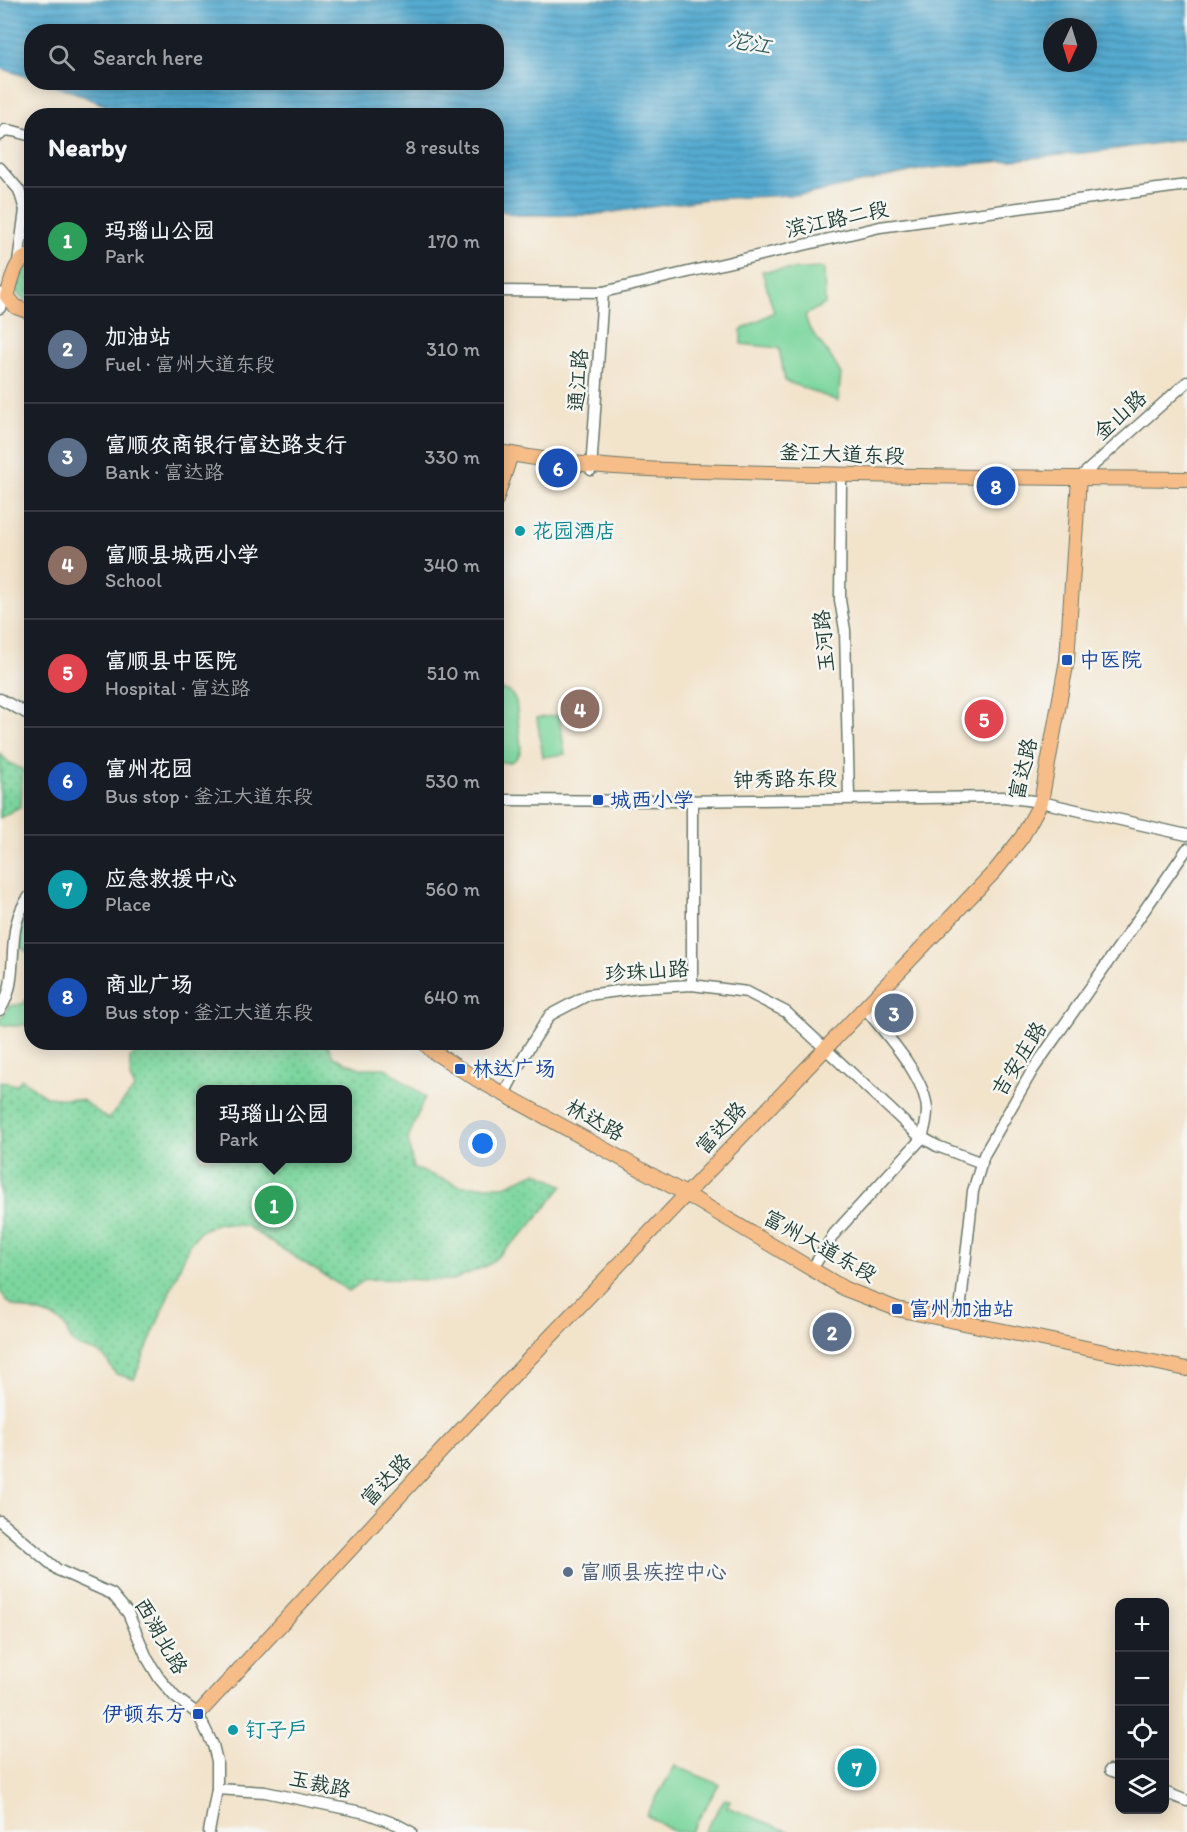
<!DOCTYPE html>
<meta charset="utf-8">
<style>
body{margin:0;font-family:Itim,"LXGW WenKai TC",sans-serif;background:#20242c;color:#f1f3f6}
.controls{position:absolute;right:18px;bottom:18px;display:grid;overflow:hidden;border-radius:12px;box-shadow:0 3px 15px #0003}
.controls button{width:54px;height:54px;display:grid;place-items:center;padding:0;border:0;border-bottom:2px solid #363941;background:#171b24;color:#f1f3f6;font:30px sans-serif}
.compass{position:absolute;left:1043px;top:18px;width:54px;height:54px;border-radius:50%;background:#171b24;box-shadow:0 3px 15px #0003;rotate:184deg}
.you{position:absolute;left:483px;top:1144px;width:21px;height:21px;margin:-15px;border:4px solid #fff;border-radius:50%;background:#1a73e8;box-shadow:0 0 0 9px #1a73e833}
.badge{display:grid;place-items:center;width:39px;height:39px;border-radius:50%;background:#8c9099;color:#fff;font-size:20px;font-weight:700}
.pin{position:absolute;translate:-50% -50%;border:3px solid #fff;box-shadow:0 2px 6px #0006}
.popup{position:absolute;left:196px;top:1085px;width:156px;height:78px;box-sizing:border-box;display:grid;place-content:center;border-radius:12px;background:#171b24;filter:drop-shadow(0 2px 4px #0005);font-size:20px;white-space:nowrap;color:#9ea1a6}
.popup b{font-size:22px;color:#f1f3f6}
.popup::after{content:'';position:absolute;left:50%;top:100%;margin-left:-12px;border:12px solid transparent;border-top-color:#171b24}
.list{margin:0;padding:0;list-style:none}
h2{display:flex;justify-content:space-between;align-items:center;height:78px;margin:0;padding:0 24px;font-size:26px}
h2 small{font-size:20px;font-weight:400;color:#9ea1a6}
.list li{display:grid;grid-template-columns:39px 1fr auto;gap:18px;align-items:center;box-sizing:border-box;height:108px;padding:0 24px;border-top:2px solid #363941}
.list b{display:block;font-size:22px;white-space:nowrap}
.list p{margin:0;font-size:20px;white-space:nowrap;color:#9ea1a6}
.list em{font-size:20px;font-style:normal;color:#9ea1a6}
.icon{flex:none;width:33px;height:33px;fill:none;stroke:currentColor;stroke-width:2;stroke-linecap:round;stroke-linejoin:round}
.map{position:relative;flex:none;width:1187px;height:1832px;overflow:hidden}
.search{position:absolute;background:#171b24;box-shadow:0 3px 15px #0003;left:24px;top:24px;width:480px;height:66px;display:flex;align-items:center;gap:15px;box-sizing:border-box;padding:0 21px;border-radius:24px;color:#9ea1a6;font-size:22px}
.panel{position:absolute;background:#171b24;box-shadow:0 3px 15px #0003;left:24px;top:108px;width:480px;height:942px;border-radius:24px}
.map>svg:first-child{display:block}
.grass{fill:#7cd69d;stroke:#4e8a68;stroke-width:1.5}
.park{fill:url(#park-dots);stroke:#4e8a68;stroke-width:1.5;fill-rule:evenodd}
.water{fill:url(#water-rules);stroke:#3a7482;stroke-width:1.5;fill-rule:evenodd}
.lines{fill:none;stroke-linecap:round;stroke-linejoin:round}
.minor-casing{stroke:#697769;stroke-width:13}
.major-casing{stroke:#697769;stroke-width:16}
.minor{stroke:#fff;stroke-width:10}
.major{stroke:#f7bd88;stroke-width:14}
.culture-dot{fill:#0f9aa8;stroke:#f6f6f2;stroke-width:2}
.transit-dot{fill:#1a4fb4;stroke:#f6f6f2;stroke-width:2}
.service-dot{fill:#5c6f8a;stroke:#f6f6f2;stroke-width:2}
.labels{text-anchor:middle;stroke-width:5;stroke-linejoin:round;paint-order:stroke}
.street-label{font-size:21px;fill:#1f3d34;stroke:#f6f6f2}
.culture-label{font-size:21px;fill:#0d838f;stroke:#f6f6f2;text-anchor:start}
.transit-label{font-size:21px;fill:#164399;stroke:#f6f6f2;text-anchor:start}
.service-label{font-size:21px;fill:#4e5e75;stroke:#f6f6f2;text-anchor:start}
.water-label{font-size:22px;font-style:italic;fill:#2f5e63;stroke:#f6f6f2}
</style>
<div class="map">
<svg width="1187" height="1832" viewBox="0 0 1187 1832">
<defs>
<pattern id="park-dots" width="8" height="8" patternUnits="userSpaceOnUse" patternTransform="scale(1.5)"><rect width="8" height="8" fill="#7cd69d"/><path d="M2 2h.1M6 6h.1" fill="none" stroke="#65af81" stroke-width="1.8" stroke-linecap="round"/></pattern>
<pattern id="water-rules" width="6" height="5" patternUnits="userSpaceOnUse" patternTransform="scale(1.5)"><rect width="6" height="5" fill="#54aad0"/><path d="M0 2.5h6" fill="none" stroke="#458caa"/></pattern>
</defs>
<rect width="100%" height="100%" fill="#f6f6f2"/>
<filter id="ink" filterUnits="userSpaceOnUse"><feTurbulence type="fractalNoise" baseFrequency=".0167" numOctaves="2"/><feDisplacementMap in="SourceGraphic" scale="12" xChannelSelector="R" yChannelSelector="G"/><feConvolveMatrix kernelMatrix="1 2 1 2 8 2 1 2 1" color-interpolation-filters="sRGB"/></filter>
<filter id="wash" filterUnits="userSpaceOnUse"><feTurbulence type="fractalNoise" baseFrequency=".008" numOctaves="4" result="noise"/><feDisplacementMap in="SourceGraphic" scale="24" xChannelSelector="R" yChannelSelector="G"/><feGaussianBlur stdDeviation="1.35" result="paint"/><feColorMatrix in="noise" values="0 0 0 0 0 0 0 0 0 0 0 0 0 0 0 0 0 1.4 0 .05"/><feComposite in="paint" operator="in"/></filter>
<g filter="url(#wash)">
<rect width="100%" height="100%" fill="#f2e3cb"/>
<!-- grass -->
<g class="grass">
<polygon points="824,268 825,304 805,315 809,328 829,354 841,374 838,401 785,381 779,348 741,344 741,330 774,312 762,271"/>
<path d="M500,689L510,692L516,701L521,749C518,761 508,766 497,760L496,690Z"/>
<polygon points="559,715 565,754 543,757 537,718"/>
<polygon points="22,922 31,927 31,953 27,952 18,943"/>
<path d="M31,993V1022C21,1027 11,1027 0,1024V1020L9,1006L23,1004Z"/>
<polygon points="675,1766 719,1784 691,1832 674,1832 646,1815"/>
<polygon points="725,1799 730,1800 727,1807 790,1832 704,1832"/>
</g>
<!-- park -->
<g class="park">
<path d="M31,264V302C9,294 15,285 24,267Z"/>
<polygon points="0,754 10,763 23,770 21,806 0,818"/>
<path d="M153,1043H327L333,1057L360,1068H386L425,1097L408,1138L413,1168L461,1186H505L537,1172L563,1186L527,1230L488,1265L453,1280L366,1279L349,1291L246,1226L218,1223L200,1231L189,1245L134,1379L116,1374C111,1368 107,1359 102,1355C95,1349 83,1350 76,1345C66,1338 69,1328 61,1322C48,1312 28,1312 12,1305C7,1302 5,1296 0,1292V1081L16,1085L22,1079L46,1097L82,1100L108,1119L135,1088L130,1078V1057L152,1047ZM200,1090H348V1158H200Z"/>
</g>
<!-- water -->
<path class="water" d="M0,0H1187V139L1101,151L923,169L808,194L709,199L591,215H517L497,210L496,116L127,115L74,92L44,83L496,82V32H32L31,78L0,68ZM1052,27H1088V63H1052Z"/>
</g>
<g filter="url(#ink)">
<g class="lines">
<defs>
<g id="minor">
<polyline points="0,135 5,130 13,131 32,136"/>
<polyline points="0,168 19,190 25,210 32,221"/>
<polyline points="18,262 25,210"/>
<polyline points="496,291 603,292 880,227 1187,185"/>
<polyline points="0,293 7,296 0,308"/>
<polyline points="591,470 603,292"/>
<polyline points="1079,478 1187,382"/>
<polyline points="841,482 840,600 845,630 849,798"/>
<polyline points="0,699 32,716"/>
<polyline points="496,800 676,801 1003,797 1041,802 1187,835"/>
<polyline points="692,985 692,800"/>
<path d="M0,1010C24,974 0,929 32,893"/>
<polyline points="504,1094 525,1054 550,1015 588,995 640,988 692,985 747,992 786,1012 918,1135 937,1146 982,1163"/>
<path d="M812,1269L834,1234L922,1138C925,1128 927,1120 927,1110C926,1077 884,1032 864,1007"/>
<polyline points="959,1321 973,1191 984,1155 1032,1071 1187,849"/>
<polyline points="0,1521 58,1570 112,1594 128,1613 147,1658 159,1678 175,1697 198,1714 213,1745 217,1761 217,1789 209,1832"/>
<polyline points="1110,1770 1120,1774"/>
<polyline points="217,1789 265,1792 366,1813 396,1824 411,1832"/>
<polyline points="1164,1792 1187,1801"/>
</g>
<g id="major">
<path d="M32,255C13,260 13,279 7,296L16,307L32,313"/>
<path d="M496,451C588,470 684,471 777,473C914,477 1050,478 1187,479"/>
<polyline points="496,500 511,454"/>
<polyline points="424,1042 432,1051 478,1080 686,1194 845,1289 897,1309 1187,1369"/>
<polyline points="198,1714 444,1448 995,871 1022,837 1041,802 1067,660 1079,478"/>
</g>
</defs>
<!-- minor casing -->
<use href="#minor" class="minor-casing"/>
<!-- major casing -->
<use href="#major" class="major-casing"/>
<!-- minor -->
<use href="#minor" class="minor"/>
<!-- major -->
<use href="#major" class="major"/>
</g>
</g>
<!-- markers -->
<g class="culture-dot">
<circle cx="520" cy="531" r="6"/>
<circle cx="233" cy="1730" r="6"/>
</g>
<g class="transit-dot">
<rect x="1061" y="654" width="12" height="12" rx="3"/>
<rect x="592" y="794" width="12" height="12" rx="3"/>
<rect x="454" y="1063" width="12" height="12" rx="3"/>
<rect x="891" y="1303" width="12" height="12" rx="3"/>
<rect x="192" y="1708" width="12" height="12" rx="3"/>
</g>
<circle class="service-dot" cx="568" cy="1572" r="6"/>
<g class="labels">
<!-- street labels -->
<g class="street-label">
<text transform="translate(837 219) rotate(-12)" y="7">滨江路二段</text>
<text transform="translate(578 380) rotate(-86)" y="7">通江路</text>
<text transform="translate(1120 415) rotate(-42)" y="7">金山路</text>
<text transform="translate(842 454) rotate(2)" y="7">釜江大道东段</text>
<text transform="translate(824 641) rotate(-95)" y="7">玉河路</text>
<text transform="translate(1023 769) rotate(-77)" y="7">富达路</text>
<text transform="translate(785 779) rotate(-1)" y="7">钟秀路东段</text>
<text transform="translate(647 971) rotate(-4)" y="7">珍珠山路</text>
<text transform="translate(1019 1059) rotate(-58)" y="7">吉安庄路</text>
<text transform="translate(595 1120) rotate(29)" y="7">林达路</text>
<text transform="translate(721 1128) rotate(-47)" y="7">富达路</text>
<text transform="translate(820 1246) rotate(29)" y="7">富州大道东段</text>
<text transform="translate(386 1480) rotate(-47)" y="7">富达路</text>
<text transform="translate(161 1636) rotate(60)" y="7">西湖北路</text>
<text transform="translate(320 1784) rotate(12)" y="7">玉裁路</text>
</g>
<!-- culture labels -->
<g class="culture-label">
<text x="532" y="538">花园酒店</text>
<text x="245" y="1737">钉子户</text>
</g>
<!-- transit labels -->
<g class="transit-label">
<text x="1079" y="667">中医院</text>
<text x="610" y="807">城西小学</text>
<text x="472" y="1076">林达广场</text>
<text x="909" y="1316">富州加油站</text>
<text x="186" y="1721" text-anchor="end">伊顿东方</text>
</g>
<!-- service labels -->
<g class="service-label">
<text x="580" y="1579">富顺县疾控中心</text>
</g>
<!-- water labels -->
<g class="water-label">
<text transform="translate(750 42) rotate(12)" y="8">沱江</text>
</g>
</g>
</svg>
<div class="controls">
<button>+</button>
<button>−</button>
<button><svg class="icon" aria-label="locate" viewBox="0 0 24 24"><circle cx="12" cy="12" r="6"/><path d="M12 2v4M12 18v4M2 12h4M18 12h4"/></svg></button>
<button><svg class="icon" aria-label="layers" viewBox="0 0 24 24"><path d="M12 4l9 5-9 5-9-5zM3 14l9 5 9-5"/></svg></button>
</div>
<svg class="compass" viewBox="-18 -18 36 36"><path d="M0-13l5 13h-10z" fill="#e53935"/><path d="M0 13l5-13h-10z" fill="#9ea1a6"/></svg>
<div class="you"></div>
<div class="pin badge" style="left:274px;top:1205px;background:#2e9e5b">1</div>
<div class="popup"><b>玛瑙山公园</b>Park</div>
<div class="pin badge" style="left:832px;top:1332px;background:#5c6f8a">2</div>
<div class="pin badge" style="left:894px;top:1013px;background:#5c6f8a">3</div>
<div class="pin badge" style="left:580px;top:709px;background:#8d6e63">4</div>
<div class="pin badge" style="left:984px;top:719px;background:#e0444e">5</div>
<div class="pin badge" style="left:558px;top:468px;background:#1a4fb4">6</div>
<div class="pin badge" style="left:857px;top:1768px;background:#0f9aa8">7</div>
<div class="pin badge" style="left:996px;top:486px;background:#1a4fb4">8</div>
<div class="search"><svg class="icon" aria-label="search" viewBox="0 0 24 24"><circle cx="10" cy="10" r="6"/><path d="M15 15l6 6"/></svg>Search here</div>
<section class="panel">
<h2>Nearby<small>8 results</small></h2>
<ul class="list">
<li><span class="badge" style="background:#2e9e5b">1</span><div><b>玛瑙山公园</b><p>Park</p></div><em>170 m</em></li>
<li><span class="badge" style="background:#5c6f8a">2</span><div><b>加油站</b><p>Fuel · 富州大道东段</p></div><em>310 m</em></li>
<li><span class="badge" style="background:#5c6f8a">3</span><div><b>富顺农商银行富达路支行</b><p>Bank · 富达路</p></div><em>330 m</em></li>
<li><span class="badge" style="background:#8d6e63">4</span><div><b>富顺县城西小学</b><p>School</p></div><em>340 m</em></li>
<li><span class="badge" style="background:#e0444e">5</span><div><b>富顺县中医院</b><p>Hospital · 富达路</p></div><em>510 m</em></li>
<li><span class="badge" style="background:#1a4fb4">6</span><div><b>富州花园</b><p>Bus stop · 釜江大道东段</p></div><em>530 m</em></li>
<li><span class="badge" style="background:#0f9aa8">7</span><div><b>应急救援中心</b><p>Place</p></div><em>560 m</em></li>
<li><span class="badge" style="background:#1a4fb4">8</span><div><b>商业广场</b><p>Bus stop · 釜江大道东段</p></div><em>640 m</em></li>
</ul>
</section>
</div>
